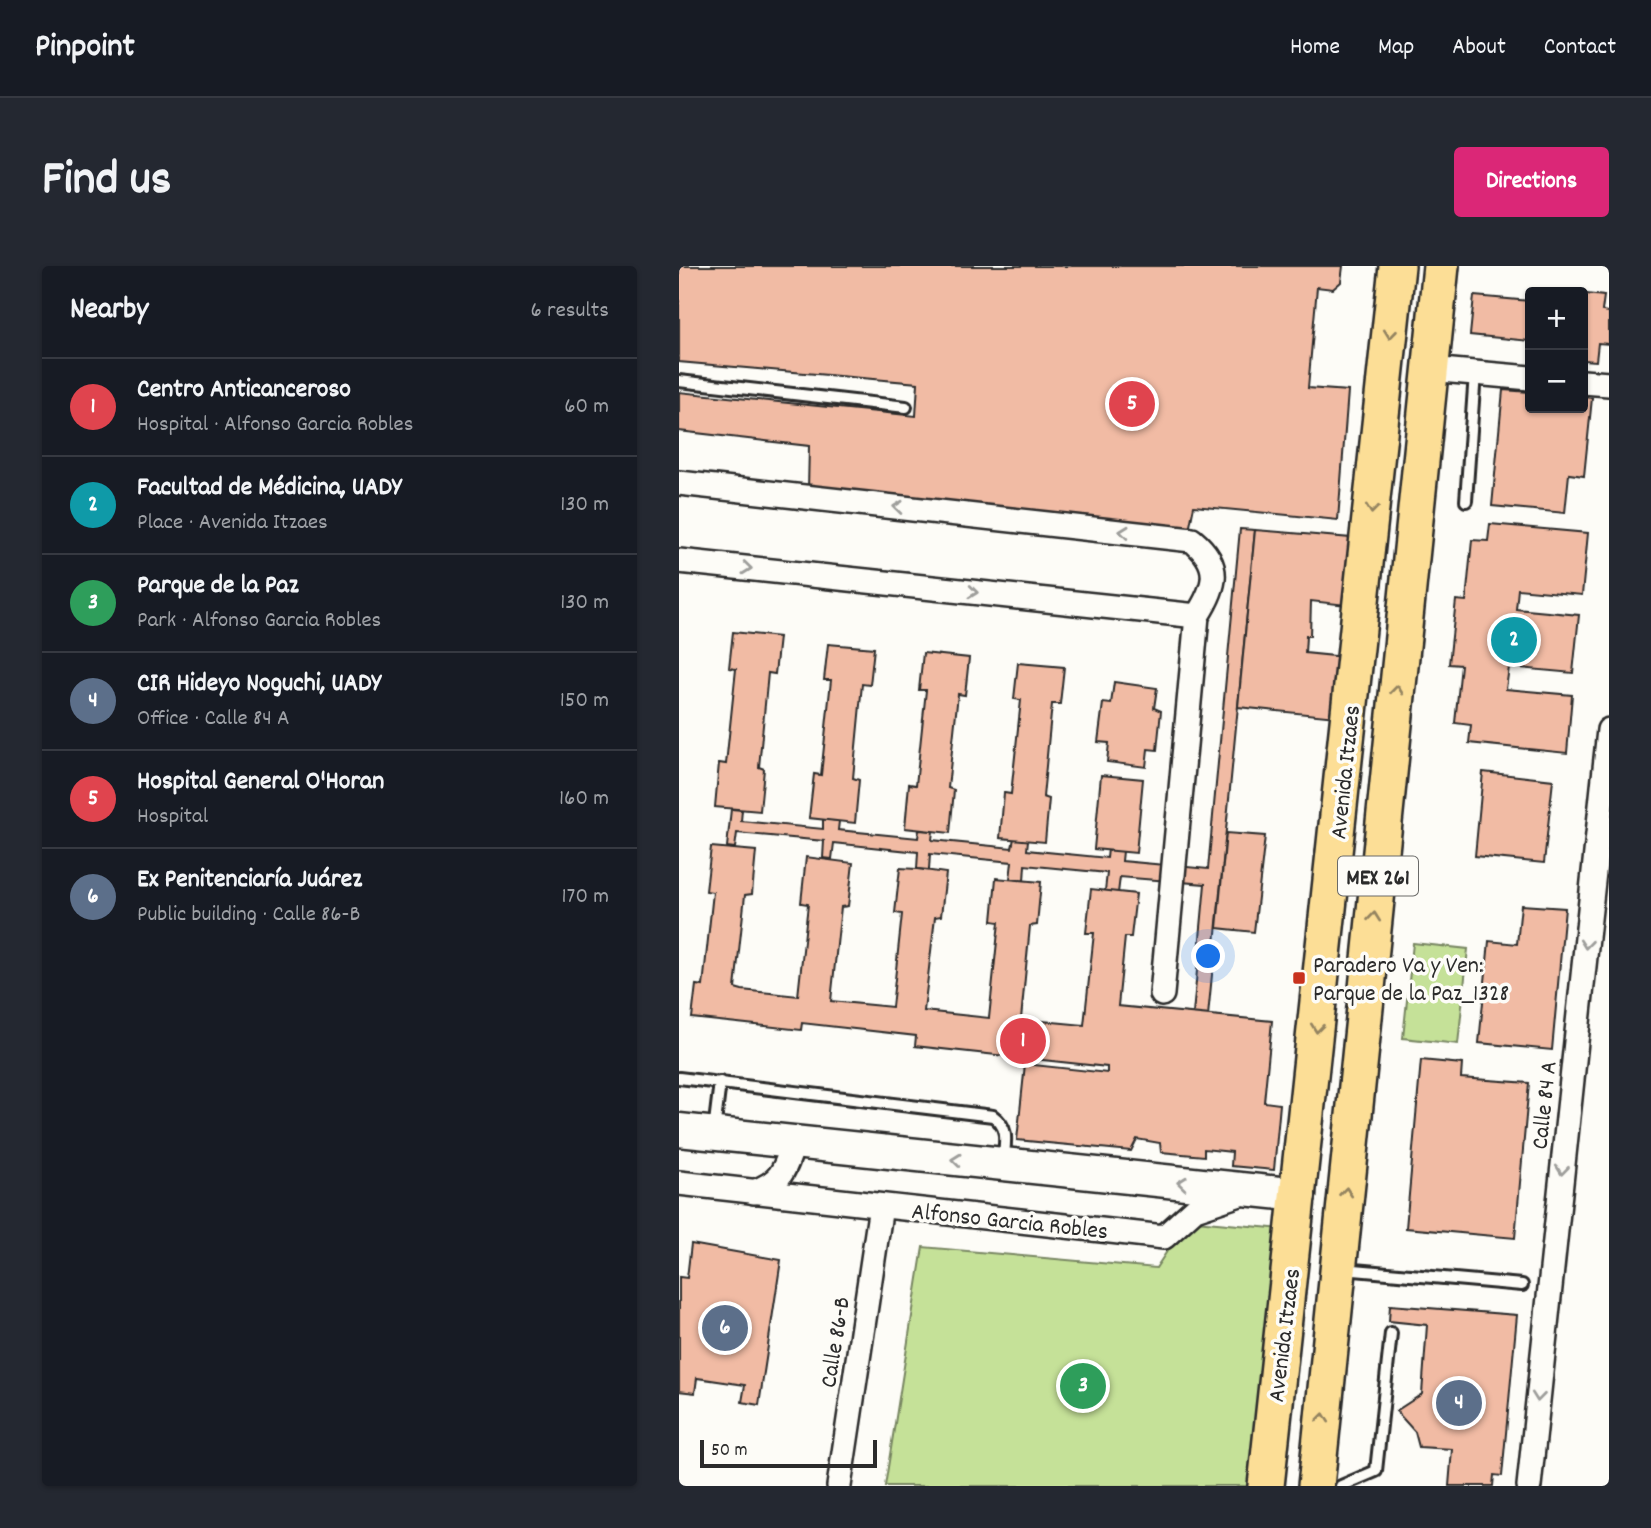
<!DOCTYPE html>
<meta charset="utf-8">
<style>
body{margin:0;font-family:Dekko,sans-serif;background:#242831;color:#f1f3f6}
.controls{position:absolute;right:21px;top:21px;display:grid;overflow:hidden;border-radius:7px;box-shadow:0 2px 5px #0004}
.controls button{width:63px;height:63px;display:grid;place-items:center;padding:0;border:0;border-bottom:2px solid #363941;background:#171b24;color:#f1f3f6;font:35px sans-serif}
.scale{position:absolute;left:21px;bottom:18px;width:177px;box-sizing:border-box;padding-left:7px;border:4px solid #2b2b2b;border-top:0;font-size:19px;line-height:24px;white-space:nowrap;color:#2b2b2b;-webkit-text-stroke:5px #fdfcf7;paint-order:stroke}
.you{position:absolute;left:530px;top:691px;width:24px;height:24px;margin:-18px;border:5px solid #fff;border-radius:50%;background:#1a73e8;box-shadow:0 0 0 10px #1a73e833}
.badge{display:grid;place-items:center;width:46px;height:46px;border-radius:50%;background:#db2777;color:#fff;font-size:23px;font-weight:700}
.pin{position:absolute;translate:-50% -50%;border:4px solid #fff;box-shadow:0 2px 7px #0006}
.list{margin:0;padding:0;list-style:none}
h2{display:flex;justify-content:space-between;align-items:center;height:91px;margin:0;padding:0 28px;font-size:30px}
h2 small{font-size:23px;font-weight:400;color:#9ea1a6}
.list li{display:grid;grid-template-columns:46px 1fr auto;gap:21px;align-items:center;box-sizing:border-box;height:98px;padding:0 28px;border-top:2px solid #363941}
.list b{display:block;font-size:26px;white-space:nowrap}
.list p{margin:0;font-size:23px;white-space:nowrap;color:#9ea1a6}
.list em{font-size:23px;font-style:normal;color:#9ea1a6}
.map{position:relative;flex:none;width:930px;height:1220px;overflow:hidden;border-radius:7px}
header{display:flex;align-items:center;gap:42px;box-sizing:border-box;height:98px;padding:0 35px;background:#171b24;border-bottom:2px solid #363941}
header strong{font-size:33px}
nav{display:flex;gap:38px;margin-inline-start:auto;font-size:24px}
.intro{display:flex;align-items:center;justify-content:space-between;box-sizing:border-box;height:168px;padding:0 42px}
h1{margin:0;font-size:49px}
.button{padding:18px 32px;border-radius:7px;background:#db2777;color:#fff;font-size:24px;font-weight:700}
main{display:flex;gap:42px;padding:0 42px}
aside{flex:1;background:#171b24;border-radius:7px;box-shadow:0 2px 5px #0004}
.map>svg:first-child{display:block}
.green{fill:#c5e198;stroke:#788662;stroke-width:2}
.building{fill:#f1bba4;stroke:#2b2b2b;stroke-width:2}
.lines{fill:none;stroke-linecap:round;stroke-linejoin:round}
.lane-casing{stroke:#2b2b2b;stroke-width:16}
.street-casing{stroke:#2b2b2b;stroke-width:28}
.secondary-casing{stroke:#2b2b2b;stroke-width:37}
.primary-casing{stroke:#2b2b2b;stroke-width:40}
.lane{stroke:#fdfcf7;stroke-width:10}
.street{stroke:#fdfcf7;stroke-width:23}
.secondary{stroke:#fdfcf7;stroke-width:32}
.primary{stroke:#fcde96;stroke-width:35}
.oneway{stroke:#948460}
.oneway2{stroke:#9e9e9b}
.poi-dot{fill:#c8321e;stroke:#fdfcf7;stroke-width:2.5}
.labels{text-anchor:middle;stroke-width:7;stroke-linejoin:round;paint-order:stroke}
.shield{fill:#fdfcf7;stroke:#6a6a68;stroke-width:2}
.shield-label{font-size:23px;font-weight:bold;fill:#2b2b2b}
.street-label{font-size:24px;fill:#2b2b2b;stroke:#fdfcf7}
.poi-label{font-size:24px;fill:#2b2b2b;stroke:#fdfcf7;text-anchor:start}
</style>
<header>
<strong>Pinpoint</strong>
<nav><a>Home</a><a>Map</a><a>About</a><a>Contact</a></nav>
</header>
<div class="intro"><h1>Find us</h1><a class="button">Directions</a></div>
<main>
<aside>
<h2>Nearby<small>6 results</small></h2>
<ul class="list">
<li><span class="badge" style="background:#e0444e">1</span><div><b>Centro Anticanceroso</b><p>Hospital · Alfonso Garcia Robles</p></div><em>60 m</em></li>
<li><span class="badge" style="background:#0f9aa8">2</span><div><b>Facultad de Médicina, UADY</b><p>Place · Avenida Itzaes</p></div><em>130 m</em></li>
<li><span class="badge" style="background:#2e9e5b">3</span><div><b>Parque de la Paz</b><p>Park · Alfonso Garcia Robles</p></div><em>130 m</em></li>
<li><span class="badge" style="background:#5c6f8a">4</span><div><b>CIR Hideyo Noguchi, UADY</b><p>Office · Calle 84 A</p></div><em>150 m</em></li>
<li><span class="badge" style="background:#e0444e">5</span><div><b>Hospital General O'Horan</b><p>Hospital</p></div><em>160 m</em></li>
<li><span class="badge" style="background:#5c6f8a">6</span><div><b>Ex Penitenciaría Juárez</b><p>Public building · Calle 86-B</p></div><em>170 m</em></li>
</ul>
</aside>
<div class="map">
<svg width="930" height="1220" viewBox="0 0 930 1220">
<rect width="100%" height="100%" fill="#fdfcf7"/>
<filter id="ink" filterUnits="userSpaceOnUse"><feTurbulence type="fractalNoise" baseFrequency=".0143" numOctaves="2"/><feDisplacementMap in="SourceGraphic" scale="14" xChannelSelector="R" yChannelSelector="G"/><feConvolveMatrix kernelMatrix="1 2 1 2 8 2 1 2 1" color-interpolation-filters="sRGB"/></filter>
<g filter="url(#ink)">
<!-- green -->
<g class="green">
<polygon points="734,677 789,683 779,778 724,772"/>
<polygon points="516,955 603,963 576,1220 206,1220 244,981 477,1002 502,964"/>
</g>
<!-- building -->
<g class="building">
<polygon points="0,0 664,0 662,16 654,23 638,21 629,122 669,125 659,254 515,240 510,265 129,224 130,180 0,165 0,126 237,150 239,117 0,96"/>
<polygon points="907,28 925,30 923,45 930,46 930,78 919,77 917,95 904,94 904,40"/>
<polygon points="795,30 851,35 851,75 791,69"/>
<polygon points="824,124 851,126 851,142 904,142 904,131 913,132 905,210 890,208 886,247 813,240"/>
<polygon points="811,258 909,267 903,329 839,323 837,343 900,349 894,407 830,401 827,423 893,429 888,487 790,477 792,459 776,457 782,399 770,398 777,334 787,335 793,274 809,275"/>
<polygon points="561,263 576,264 529,750 514,748 526,618 441,611 439,627 426,625 428,607 346,599 345,615 331,613 333,596 251,588 250,604 238,603 239,586 155,577 153,593 144,592 145,575 58,567 56,582 48,581 52,543 63,544 62,555 144,563 144,553 160,555 159,564 239,572 240,564 254,565 253,574 333,582 335,572 349,574 348,584 428,592 429,583 444,585 443,595 529,603"/>
<polygon points="576,264 672,272 667,339 632,335 631,370 627,370 626,387 665,391 657,451 559,441"/>
<polygon points="54,366 100,371 96,408 89,407 80,501 85,503 81,545 36,541 40,497 47,498 57,403 50,402"/>
<polygon points="149,378 195,382 191,419 183,418 174,512 180,514 176,557 130,552 135,508 142,509 152,414 145,414"/>
<polygon points="244,387 290,392 286,429 279,428 269,522 275,524 271,567 226,562 230,518 237,519 247,424 240,424"/>
<polygon points="339,397 385,401 381,438 373,438 364,531 370,533 366,576 321,572 325,527 332,528 342,434 335,433"/>
<polygon points="435,416 478,422 475,442 482,445 478,484 469,483 467,501 428,496 430,477 419,476 424,437 432,438"/>
<polygon points="804,506 874,514 865,597 796,590"/>
<polygon points="422,509 464,513 457,587 415,583"/>
<polygon points="547,567 586,570 575,666 538,662"/>
<polygon points="32,581 77,585 73,628 66,629 56,722 63,724 119,730 129,638 122,637 127,591 174,597 169,640 162,641 152,735 213,741 223,648 216,647 221,602 238,603 267,607 262,650 256,651 245,745 310,752 320,656 313,655 317,612 362,616 358,659 351,660 342,753 405,759 415,667 407,667 412,623 457,628 452,671 446,671 439,740 593,755 585,836 601,838 595,904 552,900 553,886 525,883 525,890 482,886 481,877 458,873 452,885 338,874 346,798 428,807 428,801 236,780 237,770 123,757 122,764 13,752 17,719 24,720 34,626 27,625"/>
<polygon points="842,639 886,642 873,784 800,777 810,675 838,678"/>
<polygon points="742,794 783,798 782,812 850,817 836,972 727,962"/>
<polygon points="12,978 102,994 80,1139 63,1136 66,1119 18,1112 16,1127 0,1125 0,1011 8,1012"/>
<polygon points="711,1039 838,1049 823,1210 815,1209 814,1220 770,1220 773,1183 740,1181 736,1166 717,1145 743,1128 748,1059 710,1055"/>
</g>
<g class="lines">
<defs>
<g id="lane">
<polyline points="0,115 227,141"/>
<polyline points="787,235 796,107"/>
<path d="M0,812L314,850C331,862 326,877 324,896"/>
<polyline points="35,865 41,816"/>
<polyline points="664,1003 843,1019"/>
<polyline points="662,1220 697,1205 712,1067"/>
</g>
<g id="street">
<polyline points="751,103 851,112"/>
<polyline points="904,116 930,118"/>
<path d="M0,217L513,274C543,299 538,319 518,350L483,728"/>
<polyline points="0,295 518,350"/>
<polyline points="0,917 485,971 516,943 561,928"/>
<path d="M75,926C104,915 105,904 115,877"/>
<polyline points="160,1220 202,940"/>
<polyline points="850,1220 930,464"/>
</g>
<polyline id="secondary" points="0,864 620,929"/>
<g id="primary">
<polyline points="587,1220 718,0"/>
<polyline points="637,1220 762,0"/>
</g>
</defs>
<!-- lane casing -->
<use href="#lane" class="lane-casing"/>
<!-- street casing -->
<use href="#street" class="street-casing"/>
<!-- secondary casing -->
<use href="#secondary" class="secondary-casing"/>
<!-- primary casing -->
<use href="#primary" class="primary-casing"/>
<!-- lane -->
<use href="#lane" class="lane"/>
<!-- street -->
<use href="#street" class="street"/>
<!-- secondary -->
<use href="#secondary" class="secondary"/>
<!-- primary -->
<use href="#primary" class="primary"/>
</g>
<!-- one-way arrows -->
<defs><path id="oneway-chevron" d="M-2-3.5L2.5 0L-2 3.5" fill="none" stroke-width="1.6" stroke-linecap="round" stroke-linejoin="round" transform="scale(1.75)"/></defs>
<g class="oneway">
<use href="#oneway-chevron" transform="translate(711 68) rotate(96)"/>
<use href="#oneway-chevron" transform="translate(693 243) rotate(96)"/>
<use href="#oneway-chevron" transform="translate(718 424) rotate(-84)"/>
<use href="#oneway-chevron" transform="translate(695 651) rotate(-84)"/>
<use href="#oneway-chevron" transform="translate(638 762) rotate(96)"/>
<use href="#oneway-chevron" transform="translate(667 926) rotate(-84)"/>
<use href="#oneway-chevron" transform="translate(644 1152) rotate(-84)"/>
</g>
<g class="oneway2">
<use href="#oneway-chevron" transform="translate(219 241) rotate(-174)"/>
<use href="#oneway-chevron" transform="translate(445 266) rotate(-174)"/>
<use href="#oneway-chevron" transform="translate(68 302) rotate(6)"/>
<use href="#oneway-chevron" transform="translate(294 326) rotate(6)"/>
<use href="#oneway-chevron" transform="translate(907 678) rotate(96)"/>
<use href="#oneway-chevron" transform="translate(277 894) rotate(-174)"/>
<use href="#oneway-chevron" transform="translate(883 904) rotate(96)"/>
<use href="#oneway-chevron" transform="translate(503 917) rotate(-174)"/>
<use href="#oneway-chevron" transform="translate(859 1131) rotate(96)"/>
</g>
</g>
<!-- markers -->
<rect class="poi-dot" x="613" y="705" width="14" height="14" rx="3.5"/>
<g class="labels">
<!-- shield labels -->
<rect class="shield" x="659" y="590.5" width="80" height="39" rx="5"/>
<g class="shield-label">
<text x="699" y="618">MEX 261</text>
</g>
<!-- street labels -->
<g class="street-label">
<text transform="translate(665 506) rotate(-84)" y="8">Avenida Itzaes</text>
<text transform="translate(864 839) rotate(-84)" y="8">Calle 84 A</text>
<text transform="translate(331 954) rotate(6)" y="8">Alfonso Garcia Robles</text>
<text transform="translate(604 1069) rotate(-83)" y="8">Avenida Itzaes</text>
<text transform="translate(155 1076) rotate(-81)" y="8">Calle 86-B</text>
</g>
<!-- poi labels -->
<g class="poi-label">
<text x="634" y="706">Paradero Va y Ven:<tspan x="634" dy="28">Parque de la Paz_1328</tspan></text>
</g>
</g>
</svg>
<div class="controls">
<button>+</button>
<button>−</button>
</div>
<div class="scale">50 m</div>
<div class="you"></div>
<div class="pin badge" style="left:344px;top:775px;background:#e0444e">1</div>
<div class="pin badge" style="left:835px;top:374px;background:#0f9aa8">2</div>
<div class="pin badge" style="left:404px;top:1120px;background:#2e9e5b">3</div>
<div class="pin badge" style="left:780px;top:1137px;background:#5c6f8a">4</div>
<div class="pin badge" style="left:453px;top:138px;background:#e0444e">5</div>
<div class="pin badge" style="left:46px;top:1062px;background:#5c6f8a">6</div>
</div>
</main>
